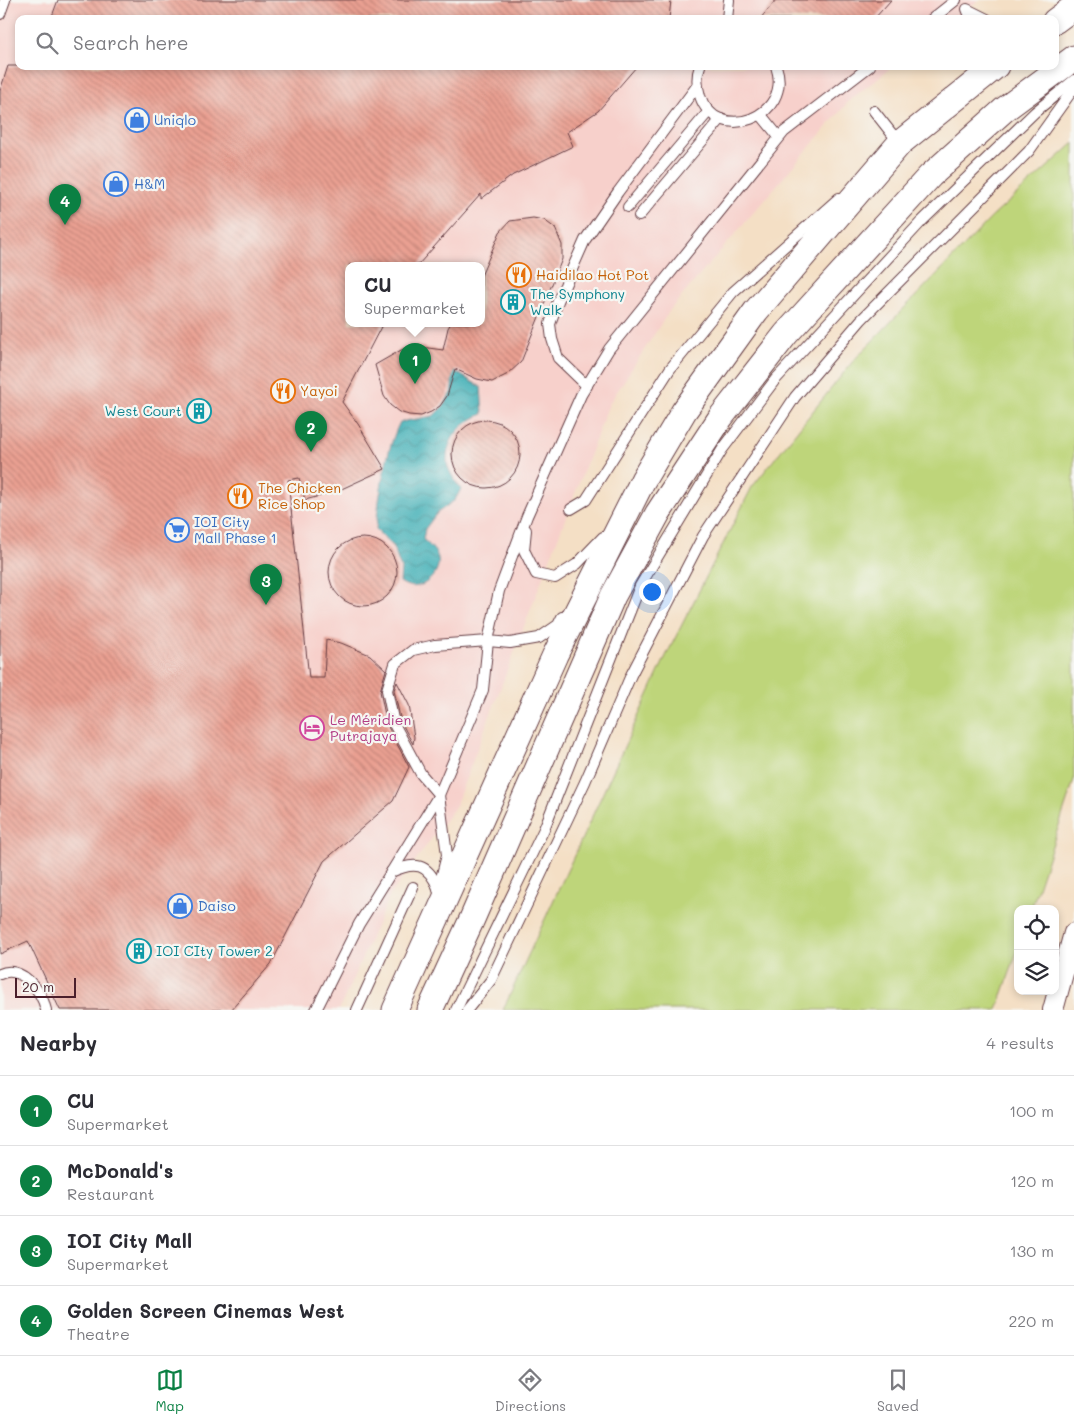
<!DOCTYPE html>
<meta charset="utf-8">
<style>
body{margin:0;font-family:Mali,sans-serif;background:#f2f2f3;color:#2b2b33}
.controls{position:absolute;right:15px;bottom:15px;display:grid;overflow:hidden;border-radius:10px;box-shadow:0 2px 8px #0003}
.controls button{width:45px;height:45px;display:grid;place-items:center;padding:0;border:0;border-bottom:1px solid #e1e1e2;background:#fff;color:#2b2b33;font:25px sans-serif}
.scale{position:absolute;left:15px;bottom:12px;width:61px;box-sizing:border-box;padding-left:5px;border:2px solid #4a1f2b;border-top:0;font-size:14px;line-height:18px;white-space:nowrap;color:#4a1f2b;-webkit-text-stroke:4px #f6f6f2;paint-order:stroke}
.you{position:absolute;left:651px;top:591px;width:18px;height:18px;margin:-12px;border:4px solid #fff;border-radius:50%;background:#1a73e8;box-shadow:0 0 0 8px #1a73e833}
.badge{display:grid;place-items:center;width:32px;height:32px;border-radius:50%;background:#0b8043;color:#fff;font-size:16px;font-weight:700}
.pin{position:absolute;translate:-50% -41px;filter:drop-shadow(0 1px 2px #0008)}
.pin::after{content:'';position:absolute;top:26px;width:18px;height:15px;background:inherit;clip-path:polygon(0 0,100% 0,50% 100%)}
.popup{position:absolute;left:345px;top:262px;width:140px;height:65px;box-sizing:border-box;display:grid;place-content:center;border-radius:10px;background:#fff;filter:drop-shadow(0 1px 4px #0005);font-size:16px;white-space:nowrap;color:#7c7c81}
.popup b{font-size:19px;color:#2b2b33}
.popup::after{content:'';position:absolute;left:50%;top:100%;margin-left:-10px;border:10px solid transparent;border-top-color:#fff}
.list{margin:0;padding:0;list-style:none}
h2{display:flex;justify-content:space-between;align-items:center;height:65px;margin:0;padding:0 20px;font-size:21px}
h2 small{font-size:16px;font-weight:400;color:#7c7c81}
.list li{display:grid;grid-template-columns:32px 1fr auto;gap:15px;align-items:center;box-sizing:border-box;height:70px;padding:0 20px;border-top:1px solid #e1e1e2}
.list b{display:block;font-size:19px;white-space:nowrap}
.list p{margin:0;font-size:16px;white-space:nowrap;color:#7c7c81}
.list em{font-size:16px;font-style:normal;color:#7c7c81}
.icon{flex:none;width:28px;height:28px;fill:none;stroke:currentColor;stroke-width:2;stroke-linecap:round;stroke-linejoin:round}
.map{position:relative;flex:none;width:1074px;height:1010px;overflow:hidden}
.search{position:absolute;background:#fff;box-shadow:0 2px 8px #0003;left:15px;right:15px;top:15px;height:55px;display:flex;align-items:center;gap:12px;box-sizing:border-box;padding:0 18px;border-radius:10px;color:#7c7c81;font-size:19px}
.sheet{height:345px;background:#fff}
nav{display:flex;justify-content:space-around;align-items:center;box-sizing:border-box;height:70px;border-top:1px solid #e1e1e2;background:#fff;font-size:14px;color:#7c7c81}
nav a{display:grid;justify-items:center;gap:2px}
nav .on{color:#0b8043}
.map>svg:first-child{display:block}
.built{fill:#f7d0cb;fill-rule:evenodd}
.green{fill:#bed57a;stroke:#847a52}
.water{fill:url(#water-waves);stroke:#446670}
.building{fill:url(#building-back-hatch)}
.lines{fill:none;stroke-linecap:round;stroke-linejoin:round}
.service-casing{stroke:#643c42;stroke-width:12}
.minor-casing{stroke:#643c42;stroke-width:22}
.tertiary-casing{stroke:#643c42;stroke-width:27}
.service{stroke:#fff;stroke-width:10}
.minor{stroke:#fff;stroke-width:20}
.tertiary{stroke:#fff;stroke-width:25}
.labels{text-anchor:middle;stroke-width:4.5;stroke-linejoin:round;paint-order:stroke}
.shop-label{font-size:14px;fill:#366cbe;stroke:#f6f6f2;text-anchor:start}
.food-label{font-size:14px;fill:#c56008;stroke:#f6f6f2;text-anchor:start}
.culture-label{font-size:14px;fill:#0d838f;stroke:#f6f6f2;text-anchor:start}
.hotel-label{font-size:14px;fill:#b23c85;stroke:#f6f6f2;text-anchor:start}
</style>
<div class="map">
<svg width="1074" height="1010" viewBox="0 0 1074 1010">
<defs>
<pattern id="water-waves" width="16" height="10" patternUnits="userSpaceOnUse" patternTransform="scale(1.25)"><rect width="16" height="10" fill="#3daeb5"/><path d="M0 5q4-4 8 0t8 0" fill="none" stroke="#358d93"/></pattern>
<pattern id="building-back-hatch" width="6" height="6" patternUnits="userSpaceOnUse" patternTransform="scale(1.25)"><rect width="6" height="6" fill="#eaa092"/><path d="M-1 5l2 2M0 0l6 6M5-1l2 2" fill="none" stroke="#c08277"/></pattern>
</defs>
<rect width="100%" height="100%" fill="#f6f6f2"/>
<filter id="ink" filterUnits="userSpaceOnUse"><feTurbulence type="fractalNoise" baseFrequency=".02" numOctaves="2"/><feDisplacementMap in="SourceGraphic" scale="10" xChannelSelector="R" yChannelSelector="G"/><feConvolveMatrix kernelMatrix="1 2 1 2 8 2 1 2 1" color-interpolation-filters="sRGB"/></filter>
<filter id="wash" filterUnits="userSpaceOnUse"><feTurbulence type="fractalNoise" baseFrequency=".0096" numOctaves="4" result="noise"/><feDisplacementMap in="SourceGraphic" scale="20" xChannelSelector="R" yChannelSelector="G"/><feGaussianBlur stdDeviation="1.12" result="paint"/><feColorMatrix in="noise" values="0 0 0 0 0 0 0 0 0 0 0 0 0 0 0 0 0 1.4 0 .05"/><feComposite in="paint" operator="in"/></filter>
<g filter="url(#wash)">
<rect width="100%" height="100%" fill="#f4dfc5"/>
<!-- built -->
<path class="built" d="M0,0H979L954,19H19V66H893L849,101L670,310L609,404L455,807L390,895L339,1010H0ZM349,265H481V323H349Z"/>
<!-- green -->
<polygon class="green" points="1074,143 1074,780 1031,909 1018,909 1018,949 997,1010 503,1010 666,656 752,487 854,360 992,217"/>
<!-- water -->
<path class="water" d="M448,362L456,372L481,387L483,414C462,423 447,437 447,461C447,470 456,482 461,489L455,500L437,513L425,529L423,539C427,543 433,548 436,553C444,566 431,583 418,586C411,588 405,585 400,582L401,568L392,545L376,530C378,499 386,449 400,422L433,416L444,405L452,391V377Z"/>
<g id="blocks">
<!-- building -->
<g class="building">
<polygon points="58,0 671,0 669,19 51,19"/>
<polygon points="776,0 891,0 874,19 760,19"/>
<polygon points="8,66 637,66 598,111 567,132 573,146 513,175 481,199 481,194 418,265 349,265 349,323 383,323 342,402 358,424 385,469 335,492 305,500 299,478 288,480 309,678 324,678 326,640 341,643 370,655 386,670 380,691 387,725 409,767 393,801 324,861 271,964 231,1010 60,1010 28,941 0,954 0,91"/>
<polygon points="533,218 544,220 555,228 562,245 562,259 521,362 508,374 492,382 477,379 455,369 447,396 440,406 431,412 421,416 409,415 399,412 390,405 384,396 375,365 403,349 414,346 443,350 448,328 451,323 481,323 481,276 500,232 510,221"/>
<circle cx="486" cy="454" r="34"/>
<circle cx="363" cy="572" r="34"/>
<polygon points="397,682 409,705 414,737 413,744 401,722 394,690"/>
</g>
</g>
</g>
<g filter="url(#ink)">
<use href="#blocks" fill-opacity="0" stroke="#643c42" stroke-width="1"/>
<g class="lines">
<defs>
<g id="service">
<polyline points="0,14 5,0"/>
<polyline points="727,19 729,0"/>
<polyline points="932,19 956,0"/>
<polyline points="971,19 967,9 987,19"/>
<path d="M700,66C696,76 697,86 700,96C716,145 794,118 776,66"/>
<polyline points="874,111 900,144"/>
<polyline points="761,115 779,137"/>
<polyline points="628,207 709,111"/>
<polyline points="639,216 721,119"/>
<polyline points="587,386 558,358 552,339 550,324 558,301 585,240 618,192 697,86"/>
<polyline points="571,509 586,500 670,369 733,292 839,198"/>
<polyline points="526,530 524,550 536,574 555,578 577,564 603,537"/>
<path d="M391,872C415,861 428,863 438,888"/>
<polyline points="438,890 447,855 439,795 421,774 394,724 387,690 395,664 413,650 435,645 488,641 510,643 539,638 558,625 562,617"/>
<path d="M0,974C21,964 42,991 46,1010"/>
<polyline points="316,1010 359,924 439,795 483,690 488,641 499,591 527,516 581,395 609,349 784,132 870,66"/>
<polyline points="357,1010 413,887"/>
<polyline points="456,1010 544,829 640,586 722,450 775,380 921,222 1035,112 1074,80"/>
<polyline points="467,1010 491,980 585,782 631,675 703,536 795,397 861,320 1029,151 1074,88"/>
</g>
<polyline id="minor" points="1053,1010 1074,933"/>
<g id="tertiary">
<polyline points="1055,21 1074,7"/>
<polyline points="395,1010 555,655 643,480 684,411 756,311 900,143 996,66"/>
<polyline points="430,1010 472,919 613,596 658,513 721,417 786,334 930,176 1005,109 1074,58"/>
</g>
</defs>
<!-- service casing -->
<use href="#service" class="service-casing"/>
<!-- minor casing -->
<use href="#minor" class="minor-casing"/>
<!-- tertiary casing -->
<use href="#tertiary" class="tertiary-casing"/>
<!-- service -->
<use href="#service" class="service"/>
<!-- minor -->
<use href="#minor" class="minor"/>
<!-- tertiary -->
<use href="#tertiary" class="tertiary"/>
</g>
</g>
<!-- icons -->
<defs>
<symbol id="shop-ring" viewBox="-11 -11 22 22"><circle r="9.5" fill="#f6f6f2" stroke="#3f7fe0" stroke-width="1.5"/><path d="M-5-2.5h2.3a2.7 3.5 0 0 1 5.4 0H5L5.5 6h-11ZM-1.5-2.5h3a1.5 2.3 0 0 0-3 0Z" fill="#3f7fe0"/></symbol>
<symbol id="restaurant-ring" viewBox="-11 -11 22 22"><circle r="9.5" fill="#f6f6f2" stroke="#e8710a" stroke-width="1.5"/><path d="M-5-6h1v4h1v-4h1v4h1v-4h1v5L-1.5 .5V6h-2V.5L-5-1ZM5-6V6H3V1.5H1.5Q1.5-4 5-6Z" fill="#e8710a"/></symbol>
<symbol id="building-ring" viewBox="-11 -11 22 22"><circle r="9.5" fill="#f6f6f2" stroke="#0f9aa8" stroke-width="1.5"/><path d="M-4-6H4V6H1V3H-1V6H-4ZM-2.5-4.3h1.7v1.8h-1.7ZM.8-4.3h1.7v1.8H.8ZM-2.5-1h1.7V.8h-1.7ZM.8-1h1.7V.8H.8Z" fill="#0f9aa8"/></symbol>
<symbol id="supermarket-ring" viewBox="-11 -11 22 22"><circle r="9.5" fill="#f6f6f2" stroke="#3f7fe0" stroke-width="1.5"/><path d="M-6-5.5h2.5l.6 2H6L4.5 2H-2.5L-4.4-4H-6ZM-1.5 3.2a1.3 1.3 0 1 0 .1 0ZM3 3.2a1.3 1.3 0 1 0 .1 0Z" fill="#3f7fe0"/></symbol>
<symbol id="hotel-ring" viewBox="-11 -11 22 22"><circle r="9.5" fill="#f6f6f2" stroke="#d1479c" stroke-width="1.5"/><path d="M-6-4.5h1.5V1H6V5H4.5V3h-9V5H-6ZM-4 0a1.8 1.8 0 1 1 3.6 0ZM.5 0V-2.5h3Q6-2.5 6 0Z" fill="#d1479c"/></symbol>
</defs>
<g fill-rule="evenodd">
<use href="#shop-ring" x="123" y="106" width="28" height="28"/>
<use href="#shop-ring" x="102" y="170" width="28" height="28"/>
<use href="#restaurant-ring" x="505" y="261" width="28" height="28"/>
<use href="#building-ring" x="499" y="288" width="28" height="28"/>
<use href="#restaurant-ring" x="269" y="377" width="28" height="28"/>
<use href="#building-ring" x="185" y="397" width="28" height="28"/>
<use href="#restaurant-ring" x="226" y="482" width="28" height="28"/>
<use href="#supermarket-ring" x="163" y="516" width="28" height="28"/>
<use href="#hotel-ring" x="298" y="714" width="28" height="28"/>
<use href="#shop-ring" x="166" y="892" width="28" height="28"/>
<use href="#building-ring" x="125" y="937" width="28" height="28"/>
</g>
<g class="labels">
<!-- shop labels -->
<g class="shop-label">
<text x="154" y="125">Uniqlo</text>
<text x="134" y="189">H&amp;M</text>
<text x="194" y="527">IOI City<tspan x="194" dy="16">Mall Phase 1</tspan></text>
<text x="198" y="911">Daiso</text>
</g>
<!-- food labels -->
<g class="food-label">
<text x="536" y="280">Haidilao Hot Pot</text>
<text x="300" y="396">Yayoi</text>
<text x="258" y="493">The Chicken<tspan x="258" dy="16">Rice Shop</tspan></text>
</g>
<!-- culture labels -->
<g class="culture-label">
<text x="530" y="299">The Symphony<tspan x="530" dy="16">Walk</tspan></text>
<text x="182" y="416" text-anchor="end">West Court</text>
<text x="156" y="956">IOI CIty Tower 2</text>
</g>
<!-- hotel labels -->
<g class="hotel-label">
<text x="330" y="725">Le Méridien<tspan x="330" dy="16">Putrajaya</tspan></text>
</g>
</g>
</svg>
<div class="controls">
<button><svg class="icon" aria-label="locate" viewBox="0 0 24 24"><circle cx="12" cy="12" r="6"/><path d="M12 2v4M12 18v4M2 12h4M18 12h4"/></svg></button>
<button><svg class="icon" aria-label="layers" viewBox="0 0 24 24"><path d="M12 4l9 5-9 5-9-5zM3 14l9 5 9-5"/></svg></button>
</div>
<div class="scale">20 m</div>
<div class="you"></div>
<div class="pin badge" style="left:415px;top:384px">1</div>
<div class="popup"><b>CU</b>Supermarket</div>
<div class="pin badge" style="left:311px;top:452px">2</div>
<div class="pin badge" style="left:266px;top:605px">3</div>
<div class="pin badge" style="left:65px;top:225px">4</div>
<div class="search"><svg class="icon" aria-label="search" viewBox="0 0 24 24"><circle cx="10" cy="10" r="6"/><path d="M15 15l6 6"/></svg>Search here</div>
</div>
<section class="sheet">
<h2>Nearby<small>4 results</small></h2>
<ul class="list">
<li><span class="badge">1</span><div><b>CU</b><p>Supermarket</p></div><em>100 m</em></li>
<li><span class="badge">2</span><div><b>McDonald's</b><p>Restaurant</p></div><em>120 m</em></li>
<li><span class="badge">3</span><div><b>IOI City Mall</b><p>Supermarket</p></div><em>130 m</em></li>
<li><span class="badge">4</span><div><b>Golden Screen Cinemas West</b><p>Theatre</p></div><em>220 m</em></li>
</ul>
</section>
<nav>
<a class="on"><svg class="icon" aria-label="map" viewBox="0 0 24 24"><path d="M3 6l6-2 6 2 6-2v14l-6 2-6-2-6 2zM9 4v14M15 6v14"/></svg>Map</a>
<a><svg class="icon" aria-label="directions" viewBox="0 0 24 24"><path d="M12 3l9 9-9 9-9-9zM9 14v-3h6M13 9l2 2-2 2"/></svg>Directions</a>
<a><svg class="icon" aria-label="saved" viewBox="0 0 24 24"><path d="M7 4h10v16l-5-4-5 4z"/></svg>Saved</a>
</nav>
